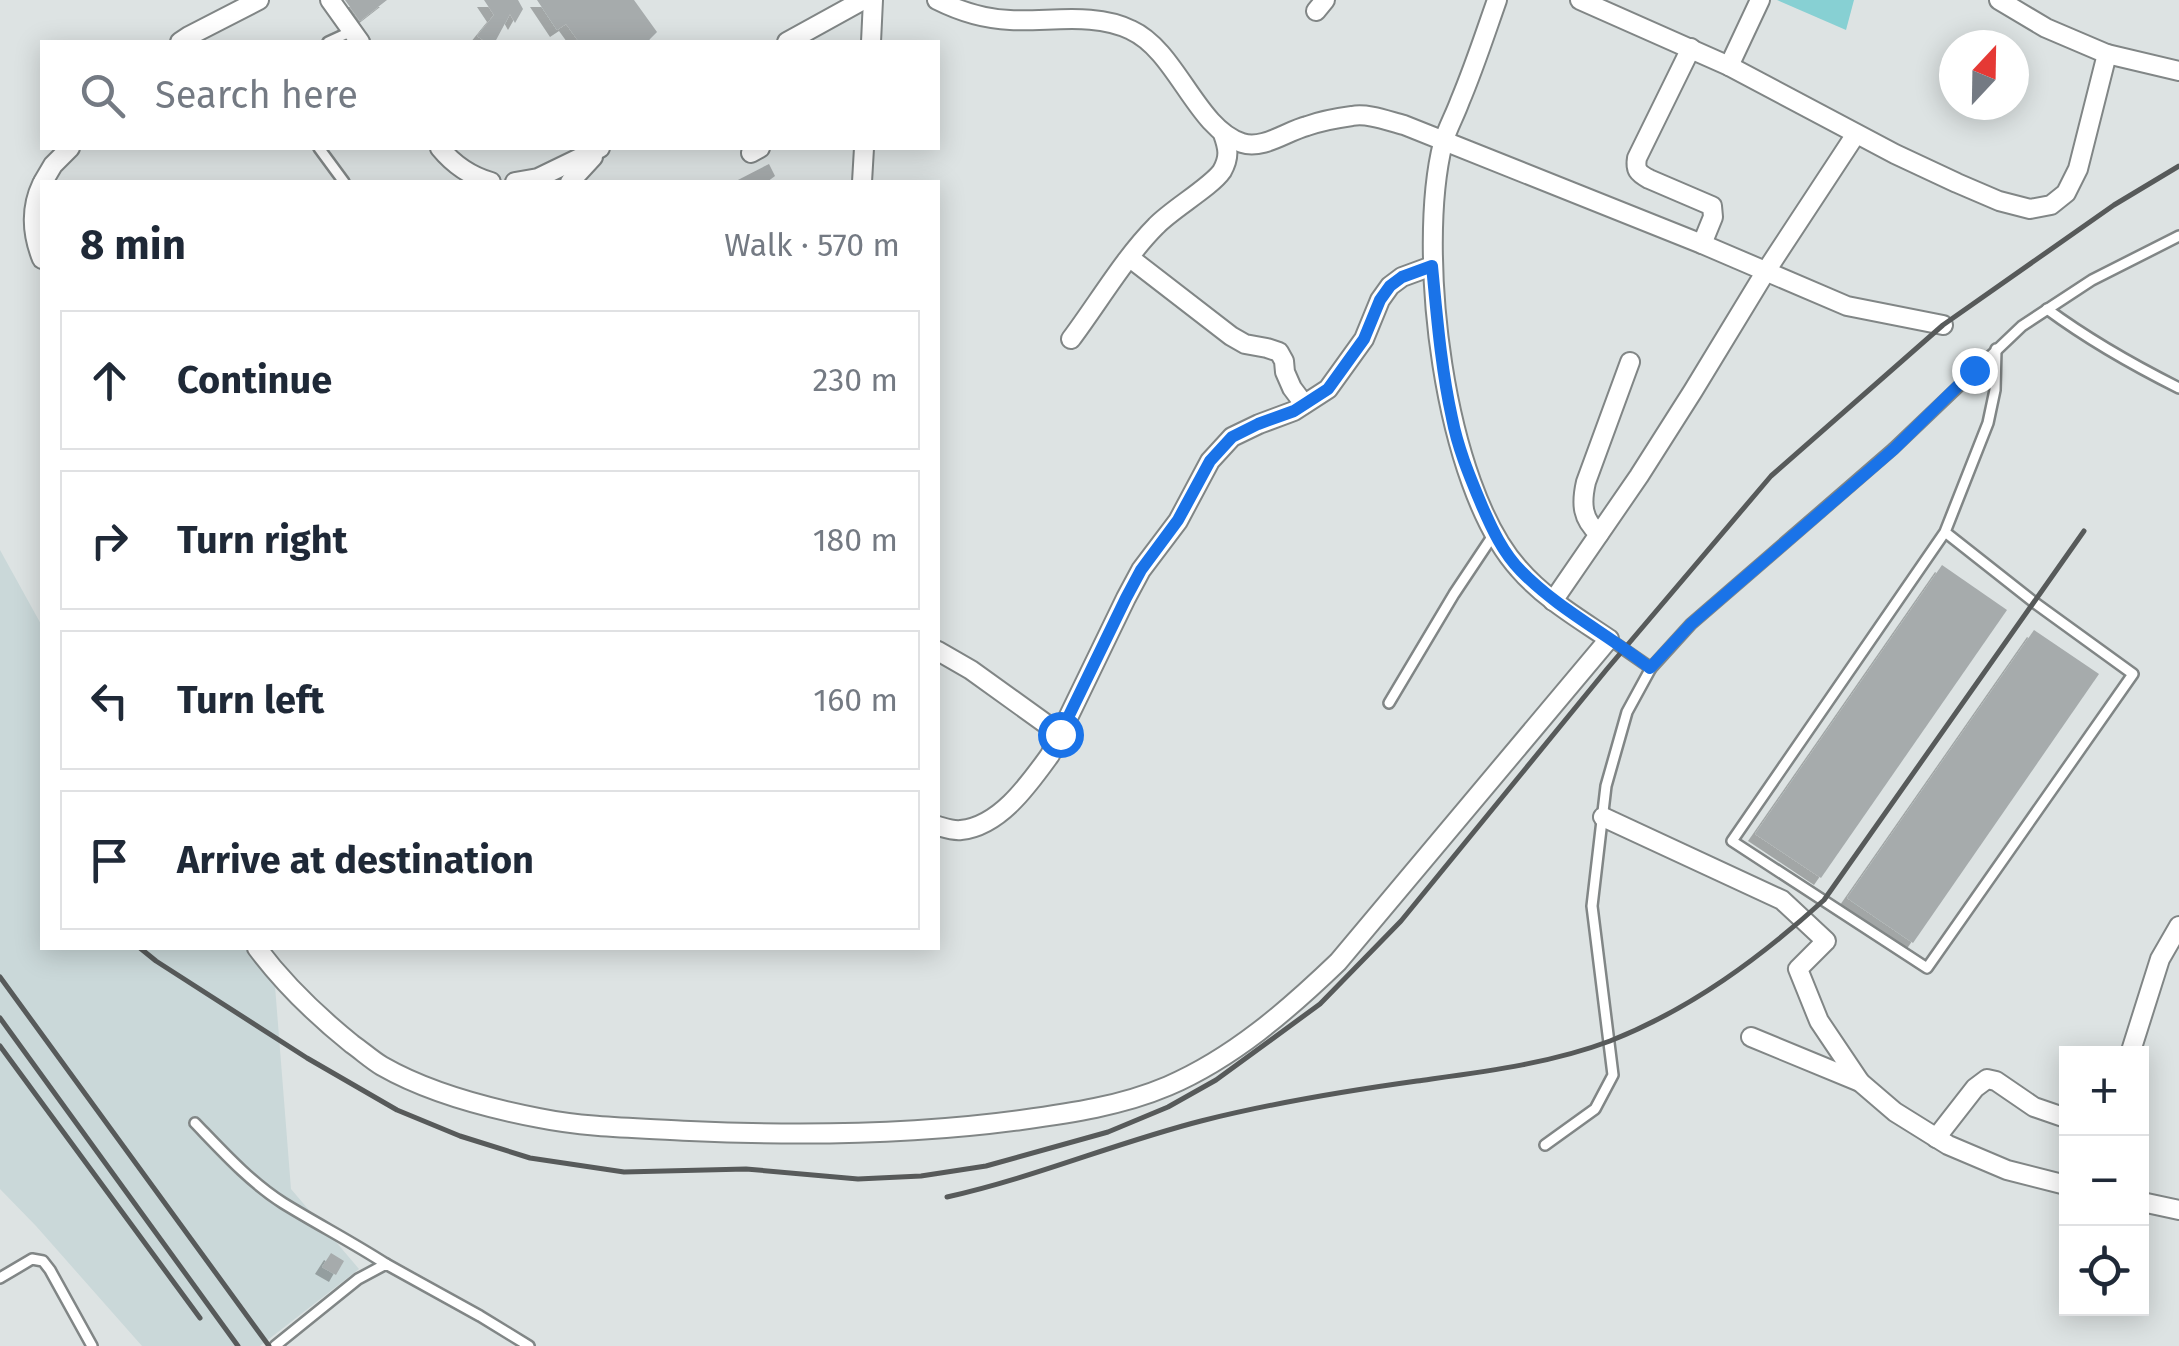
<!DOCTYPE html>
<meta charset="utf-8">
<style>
body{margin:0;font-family:"Fira Sans",sans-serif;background:#f6f6f7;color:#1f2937}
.controls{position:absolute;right:30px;bottom:30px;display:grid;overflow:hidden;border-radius:0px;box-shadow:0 5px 25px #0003}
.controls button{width:90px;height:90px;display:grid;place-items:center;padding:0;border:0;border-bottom:2px solid #e0e1e3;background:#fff;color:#1f2937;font:50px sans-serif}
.compass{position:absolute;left:1939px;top:30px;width:90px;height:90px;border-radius:50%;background:#fff;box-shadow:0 5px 25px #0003;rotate:22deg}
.stop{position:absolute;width:30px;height:30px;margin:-22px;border:8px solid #1a73e8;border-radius:50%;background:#fff}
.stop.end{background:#1a73e8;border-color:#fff;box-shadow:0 2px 10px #0008}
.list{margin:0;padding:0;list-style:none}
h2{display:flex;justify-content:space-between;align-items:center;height:130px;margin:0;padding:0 40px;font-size:42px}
h2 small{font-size:32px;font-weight:400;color:#747a83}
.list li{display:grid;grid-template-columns:65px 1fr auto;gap:30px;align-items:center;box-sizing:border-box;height:140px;margin:0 20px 20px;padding:0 20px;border:2px solid #e0e1e3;border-radius:0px}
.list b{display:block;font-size:38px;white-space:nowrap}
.list em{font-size:32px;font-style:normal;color:#747a83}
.icon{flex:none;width:55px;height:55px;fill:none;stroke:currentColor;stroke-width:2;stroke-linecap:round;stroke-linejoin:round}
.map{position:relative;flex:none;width:2179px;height:1346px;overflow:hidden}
.search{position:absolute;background:#fff;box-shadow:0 5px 25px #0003;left:40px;top:40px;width:900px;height:110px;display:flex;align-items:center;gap:25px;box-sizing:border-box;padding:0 35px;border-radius:0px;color:#747a83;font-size:38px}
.panel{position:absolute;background:#fff;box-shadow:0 5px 25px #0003;left:40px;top:180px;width:900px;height:770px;border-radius:0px}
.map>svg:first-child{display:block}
.built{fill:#cad8d9}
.green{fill:#87d0d3}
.building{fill:#a6abac;filter:url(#shadow)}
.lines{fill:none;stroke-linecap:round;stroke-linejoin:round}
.lane-casing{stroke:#818686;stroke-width:14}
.street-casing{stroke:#818686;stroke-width:22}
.lane{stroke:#fff;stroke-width:9}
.street{stroke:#fff;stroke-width:18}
.rail{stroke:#575a5a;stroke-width:5}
.route{stroke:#1a73e8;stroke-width:12}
</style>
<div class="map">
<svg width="2179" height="1346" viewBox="0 0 2179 1346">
<defs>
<filter id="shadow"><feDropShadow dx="-7" dy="7" stdDeviation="0" flood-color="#0004"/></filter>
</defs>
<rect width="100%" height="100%" fill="#dde3e3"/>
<!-- built -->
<polygon class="built" points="0,550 42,626 42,948 248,948 275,986 291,1189 359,1269 260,1346 142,1346 36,1226 0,1189"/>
<!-- green -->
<polygon class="green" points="1777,0 1854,0 1846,30"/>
<!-- building -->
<g class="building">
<polygon points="345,0 387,0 360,21"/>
<polygon points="484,0 518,0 523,9 515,23 510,14 495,42 486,42 477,36 494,15"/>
<polygon points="537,0 634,0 657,32 647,42 579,42 566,24 557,30"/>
<polygon points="769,164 775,176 767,182 734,182"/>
<polygon points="1942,565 2007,610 1821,878 1755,834"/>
<polygon points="2034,630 2099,674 1913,943 1847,898"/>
<polygon points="331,1253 344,1261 336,1275 322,1267"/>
</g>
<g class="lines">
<defs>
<g id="lane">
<polyline points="328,42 352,31"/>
<polyline points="319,148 344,182"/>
<path d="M2047,309C2089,340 2133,365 2179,388"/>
<polyline points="1945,532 2035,603 2133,674 1927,968 1732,841 1945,532 1988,423 1995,390 1996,349"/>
<polyline points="1609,639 1651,668"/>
<polyline points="1389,703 1454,594 1494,534"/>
<path d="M195,1123C222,1151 250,1182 283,1203C317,1224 352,1242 386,1264"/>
<polyline points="1545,1145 1595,1109 1613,1075 1592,906 1606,786 1627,712 1651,668 1691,624 1893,449 2022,326 2092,280 2179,236"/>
<polyline points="0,1278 32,1259 43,1261 50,1270 92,1346"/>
<polyline points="275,1346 358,1279 386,1264 480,1316 529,1346"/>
</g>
<g id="street">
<polyline points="330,0 360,42"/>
<path d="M937,0C961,12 983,19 1010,20C1049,22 1095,12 1131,30C1177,51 1196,128 1242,143C1263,150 1287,131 1307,126C1321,121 1337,118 1352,116C1368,113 1388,121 1404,125L1702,244L1847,306L1943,325"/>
<polyline points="1580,0 1729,66 1895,154 1957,183 1999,201 2030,209 2051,205 2066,193 2078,169 2107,54"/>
<polyline points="1999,0 2046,28 2107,54 2179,71"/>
<polyline points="1316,11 1325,0"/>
<polyline points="180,42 189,36 259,0"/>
<polyline points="787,42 863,0"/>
<polyline points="871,42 873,0"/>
<path d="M1691,48L1637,158C1635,170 1638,173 1649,179L1712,206L1713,217L1702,244"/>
<polyline points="1729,66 1760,0"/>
<path d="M440,148C454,165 470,176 491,182"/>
<polyline points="751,153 760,148"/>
<polyline points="43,182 53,165 70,148"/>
<polyline points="515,182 538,178 600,148"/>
<polyline points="570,182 593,157"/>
<polyline points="862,182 864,148"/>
<path d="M42,184C30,209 32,234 42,259"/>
<polyline points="1130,258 1231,336 1245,344 1267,348 1279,352 1284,361 1285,372 1292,388 1304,404"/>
<path d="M1071,339C1098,303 1125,257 1156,226C1172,209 1211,187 1222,171C1230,157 1228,148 1223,134"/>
<path d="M1599,534C1582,519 1581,504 1586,482L1630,362"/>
<polyline points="1553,601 1639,476 1693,391 1766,271 1856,134"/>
<polyline points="938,651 971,670 1060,734"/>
<polyline points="1603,817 1782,900 1826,941 1798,969 1819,1021 1860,1082"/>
<path d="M938,826C945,828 953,831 961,830C1000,826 1029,784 1050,755L1126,598L1141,570L1178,521L1210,461L1232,437L1259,424L1294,411L1328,389L1364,339L1380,300L1390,286L1402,277L1432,266"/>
<path d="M257,948C284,984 316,1015 352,1044C362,1051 372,1060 382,1066C429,1093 487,1108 539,1118C588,1128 640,1128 690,1131C800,1136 911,1135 1021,1120C1071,1113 1121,1106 1168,1086C1233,1058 1288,1010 1338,962L1609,639C1578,618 1544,598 1519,569C1443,485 1416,250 1443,143C1447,129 1455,115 1460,101C1474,68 1485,34 1497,0"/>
<polyline points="1751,1037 1860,1082 1895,1112 1948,1145 2007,1170 2066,1185"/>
<polyline points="2130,1054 2160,959 2179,926"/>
<polyline points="1936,1138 1975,1088 1987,1079 1996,1081 2034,1107 2066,1118"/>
<polyline points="2142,1202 2179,1210"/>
</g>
</defs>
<!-- lane casing -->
<use href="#lane" class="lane-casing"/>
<!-- street casing -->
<use href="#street" class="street-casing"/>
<!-- lane -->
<use href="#lane" class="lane"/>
<!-- street -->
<use href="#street" class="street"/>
<!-- rail -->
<g class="rail">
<polyline points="140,948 156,961 307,1058 397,1110 460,1136 530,1158 624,1172 746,1169 858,1179 921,1176 986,1166 1108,1132 1168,1107 1216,1080 1320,1004 1401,921 1607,669 1771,476 1943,325 2114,205 2179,166"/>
<polyline points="0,977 269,1346"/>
<polyline points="0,1018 238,1346"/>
<polyline points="0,1046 200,1318"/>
<path d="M947,1197C1033,1178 1115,1143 1201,1121C1272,1103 1345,1091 1417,1081C1482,1072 1549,1064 1610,1041C1691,1009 1760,958 1824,900L2084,531"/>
</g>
</g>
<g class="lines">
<!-- route -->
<path class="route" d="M1060,734L1126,598L1141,570L1178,520L1210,461L1232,437L1258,424L1294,411L1328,389L1364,339L1380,300L1390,286L1402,277L1432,266C1437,317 1441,368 1452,418C1458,449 1470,477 1482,506C1492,529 1503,553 1521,571C1559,610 1608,634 1650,668L1691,624L1894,449L1974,370"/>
</g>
</svg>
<div class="controls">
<button>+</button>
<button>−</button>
<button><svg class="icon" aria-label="locate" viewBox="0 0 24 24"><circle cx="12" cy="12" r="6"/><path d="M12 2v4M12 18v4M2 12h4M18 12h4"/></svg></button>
</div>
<svg class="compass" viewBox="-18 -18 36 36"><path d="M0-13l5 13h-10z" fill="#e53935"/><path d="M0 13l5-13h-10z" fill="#747a83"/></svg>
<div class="stop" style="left:1060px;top:734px"></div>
<div class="stop end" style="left:1974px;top:370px"></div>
<div class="search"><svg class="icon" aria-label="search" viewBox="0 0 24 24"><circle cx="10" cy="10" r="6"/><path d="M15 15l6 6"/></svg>Search here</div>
<section class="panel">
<h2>8 min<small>Walk · 570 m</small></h2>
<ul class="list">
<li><svg class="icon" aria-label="ahead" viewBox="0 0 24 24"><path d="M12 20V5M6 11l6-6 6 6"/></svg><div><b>Continue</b></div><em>230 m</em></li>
<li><svg class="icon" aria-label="right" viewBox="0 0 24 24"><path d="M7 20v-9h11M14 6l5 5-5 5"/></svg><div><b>Turn right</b></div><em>180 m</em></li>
<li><svg class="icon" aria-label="left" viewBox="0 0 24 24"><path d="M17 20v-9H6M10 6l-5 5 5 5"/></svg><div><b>Turn left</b></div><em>160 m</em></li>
<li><svg class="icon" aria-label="arrive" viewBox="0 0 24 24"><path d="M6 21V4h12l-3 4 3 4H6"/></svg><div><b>Arrive at destination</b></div></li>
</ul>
</section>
</div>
